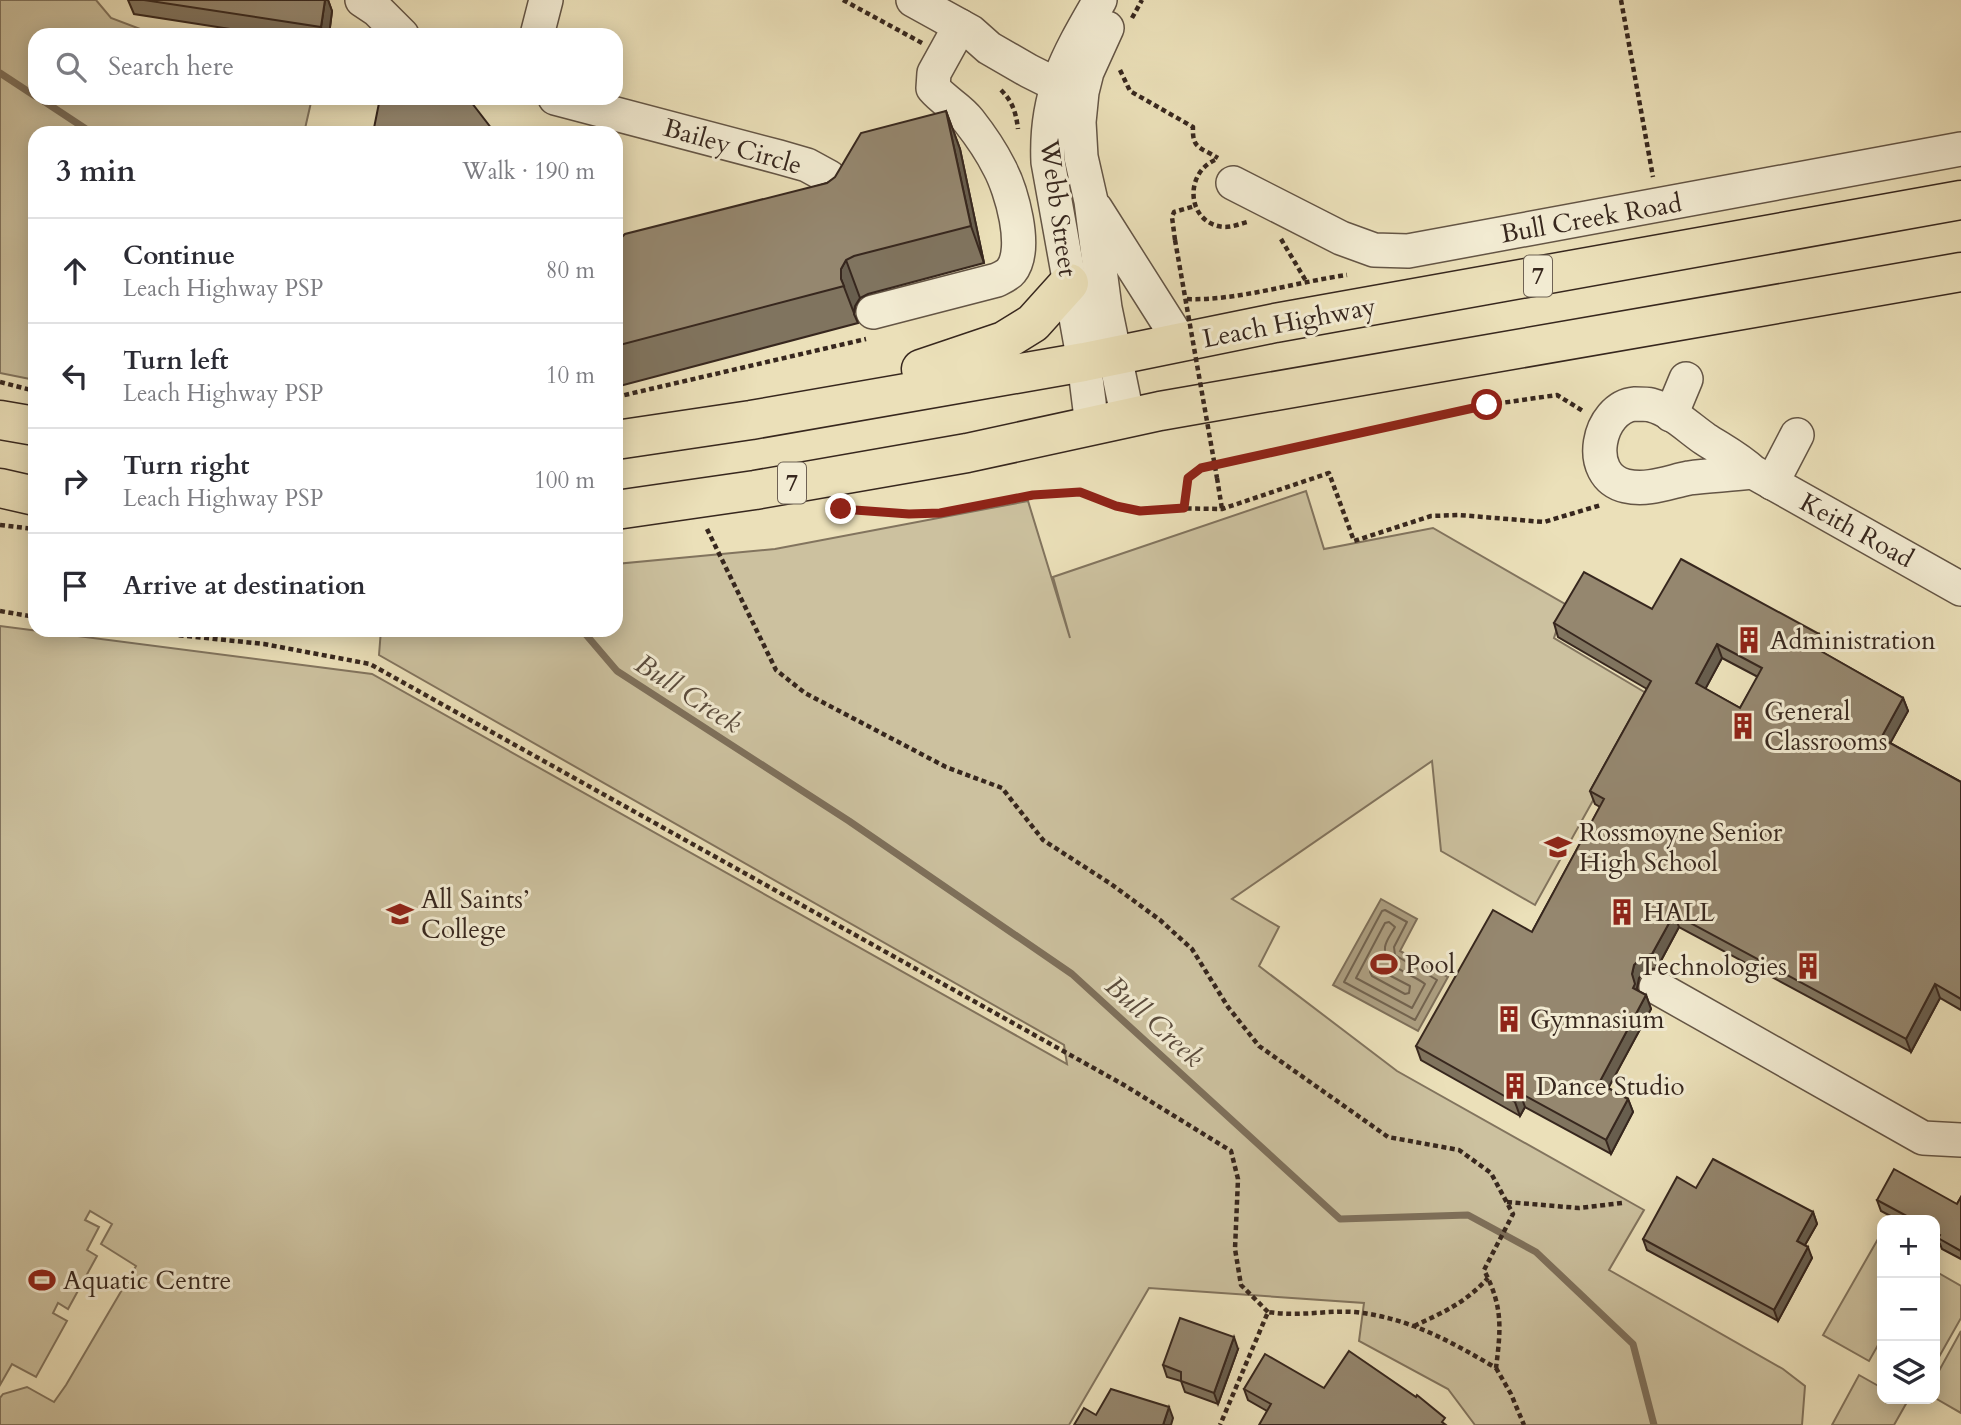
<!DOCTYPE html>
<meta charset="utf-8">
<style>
body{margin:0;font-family:Cardo,serif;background:#f7f7f7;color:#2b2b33}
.controls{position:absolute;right:21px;bottom:21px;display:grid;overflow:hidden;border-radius:14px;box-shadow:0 4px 18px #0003}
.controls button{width:63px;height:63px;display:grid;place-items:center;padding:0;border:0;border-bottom:2px solid #e1e1e2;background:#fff;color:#2b2b33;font:35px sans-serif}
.stop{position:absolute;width:21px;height:21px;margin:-16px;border:5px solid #8f2418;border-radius:50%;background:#fff}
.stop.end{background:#8f2418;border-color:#fff;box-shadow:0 2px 7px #0008}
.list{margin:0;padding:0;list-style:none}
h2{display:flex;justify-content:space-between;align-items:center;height:91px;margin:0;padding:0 28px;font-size:30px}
h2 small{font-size:23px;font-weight:400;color:#7c7c81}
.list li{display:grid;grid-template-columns:46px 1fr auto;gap:21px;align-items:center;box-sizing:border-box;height:105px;padding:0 28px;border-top:2px solid #e1e1e2}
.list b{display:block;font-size:26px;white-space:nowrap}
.list p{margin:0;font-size:23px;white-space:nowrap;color:#7c7c81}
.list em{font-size:23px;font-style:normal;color:#7c7c81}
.icon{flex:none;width:38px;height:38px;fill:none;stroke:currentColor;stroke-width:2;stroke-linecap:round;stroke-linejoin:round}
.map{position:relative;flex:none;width:1961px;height:1425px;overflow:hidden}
.search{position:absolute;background:#fff;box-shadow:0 4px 18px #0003;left:28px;top:28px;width:595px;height:77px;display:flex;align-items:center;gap:18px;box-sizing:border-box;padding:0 24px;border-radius:21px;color:#7c7c81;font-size:26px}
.panel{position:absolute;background:#fff;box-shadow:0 4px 18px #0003;left:28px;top:126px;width:595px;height:511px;border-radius:21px}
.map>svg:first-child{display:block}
.green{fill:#ccc19f;stroke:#82745e;stroke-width:2}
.water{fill:#aea184;stroke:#7e705b;stroke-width:2}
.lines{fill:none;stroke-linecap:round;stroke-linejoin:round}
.shore{stroke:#726451;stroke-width:2}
.stream{stroke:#7e705b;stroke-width:7}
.minor-casing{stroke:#645545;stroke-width:36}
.highway-casing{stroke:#37271e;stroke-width:41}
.path{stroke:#37271e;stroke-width:4.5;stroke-dasharray:5 3.5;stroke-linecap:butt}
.minor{stroke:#f2ebd2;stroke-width:33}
.highway{stroke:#ebe0b9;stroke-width:38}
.path-bridge{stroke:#37271e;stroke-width:4.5;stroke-dasharray:5 3.5;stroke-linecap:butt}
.wall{fill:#80745f;stroke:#37271e;stroke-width:2;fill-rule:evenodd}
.shaded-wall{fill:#685e4e;stroke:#37271e;stroke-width:2}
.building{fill:#95876f;stroke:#37271e;stroke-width:2;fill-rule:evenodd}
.route{stroke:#8f2418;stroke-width:9}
.labels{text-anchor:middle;stroke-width:6;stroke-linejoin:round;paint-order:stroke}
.shield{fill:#f2ebd2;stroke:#6f6254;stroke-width:2}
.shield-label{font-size:24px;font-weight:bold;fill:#37271e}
.street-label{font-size:26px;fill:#37271e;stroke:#f2ebd2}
.poi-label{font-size:26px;fill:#37271e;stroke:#f2ebd2;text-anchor:start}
.water-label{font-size:28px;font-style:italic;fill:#5b4c3d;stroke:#f2ebd2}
</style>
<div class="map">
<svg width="1961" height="1425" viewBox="0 0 1961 1425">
<rect width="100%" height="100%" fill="#ebe0b9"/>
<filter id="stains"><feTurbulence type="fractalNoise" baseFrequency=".00286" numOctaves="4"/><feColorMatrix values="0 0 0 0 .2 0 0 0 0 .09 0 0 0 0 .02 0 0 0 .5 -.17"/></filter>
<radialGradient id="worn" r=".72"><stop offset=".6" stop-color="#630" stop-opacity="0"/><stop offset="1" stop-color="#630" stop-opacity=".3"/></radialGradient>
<!-- green -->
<g class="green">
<polygon points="0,0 96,0 111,18 156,35 35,35 35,98 312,98 304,133 35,133 35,380 0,373"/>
<polygon points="1306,491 1324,549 1433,528 1565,604 1554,638 1651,696 1535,905 1441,851 1432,761 1232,899 1279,927 1259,966 1397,1071 1644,1210 1609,1270 1783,1369 1805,1386 1802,1425 1475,1425 1448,1389 1359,1341 1364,1303 1149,1288 1069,1425 0,1425 0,1398 3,1394 27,1387 54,1402 66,1385 136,1266 101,1244 112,1224 90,1211 85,1220 99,1227 87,1250 97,1256 68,1309 58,1303 53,1313 67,1321 36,1377 12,1364 0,1385 0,626 372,674 1067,1064 1064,1045 379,655 381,630 616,630 616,564 775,549 1028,501 1070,638 1053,577"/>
<polygon points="1878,1239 1882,1242 1882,1338 1869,1361 1823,1335"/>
<polygon points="1935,1271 1961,1286 1961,1318 1935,1364"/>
<polygon points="1961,1331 1961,1413 1935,1398 1935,1378"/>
<polygon points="1859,1375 1882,1388 1882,1399 1902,1399 1907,1402 1894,1425 1832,1425"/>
</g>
<!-- water -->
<polygon class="water" points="1381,899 1417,919 1400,951 1448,977 1418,1031 1333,985"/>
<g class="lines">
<!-- shore -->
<g class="shore">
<polygon points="1385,910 1407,922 1394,947 1395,955 1437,980 1415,1020 1344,982 1382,911"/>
<path d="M1389,922L1395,927C1392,933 1386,940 1385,947C1382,967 1413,974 1425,984L1412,1008L1356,978L1385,923Z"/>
<polygon points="1378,965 1387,974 1410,986 1409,993 1405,994 1372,976 1370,972 1373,966"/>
</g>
<!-- stream -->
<g class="stream">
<polyline points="0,73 35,96"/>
<polyline points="39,98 92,133"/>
<polyline points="582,630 617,671 849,821 1072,974 1340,1219 1468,1215 1536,1252 1633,1344 1654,1425"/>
</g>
<defs>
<g id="minor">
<polyline points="362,0 377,10 402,35"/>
<polyline points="913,0 971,32 989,48 1029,71 1057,85 1078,91"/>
<polyline points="1107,28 1087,72 1082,92 1079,122 1081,157 1091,201 1105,308 1128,419"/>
<polyline points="537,35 546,0"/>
<polyline points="555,98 779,157 807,165 829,177"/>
<polyline points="1233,183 1341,238 1374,250 1408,251 1961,149"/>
<polyline points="1096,209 1181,343"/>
<path d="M873,312L997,280C1001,278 1008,275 1011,271C1029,249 1011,189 999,167C991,151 980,135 969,121C959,108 944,101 933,88L934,73L960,26"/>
<polyline points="1671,415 1686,379"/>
<path d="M1092,426L1084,362L1048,162C1045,94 1067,57 1100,0"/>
<path d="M1753,472C1731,475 1710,475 1689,478C1669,482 1648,491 1626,486C1583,476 1598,407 1635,404C1640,404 1647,404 1651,405C1671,410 1689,428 1705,439C1722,450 1738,458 1753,472L1961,589"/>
<polyline points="1772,483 1797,435"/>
<polyline points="1656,987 1923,1138 1961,1140"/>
</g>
<g id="highway">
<polyline points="921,369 1004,341 1033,323 1069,283"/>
<polyline points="0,420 35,426"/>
<polyline points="616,440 751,420 1084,362 1275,323 1961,200"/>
<polyline points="0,488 35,496"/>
<polyline points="616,510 755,490 967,453 1160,411 1961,272"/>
</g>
</defs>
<!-- minor casing -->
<use href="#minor" class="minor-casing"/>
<!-- highway casing -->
<use href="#highway" class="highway-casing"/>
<!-- path -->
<g class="path">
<polyline points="843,0 922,43"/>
<polyline points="1621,0 1653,177"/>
<polyline points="1132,18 1142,0"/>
<path d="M1120,70L1130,91L1193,127C1192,149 1200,147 1218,158"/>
<path d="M1001,90C1013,102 1016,113 1018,129"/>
<path d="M1215,160C1183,174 1187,225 1225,227C1232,227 1240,224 1247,222"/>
<polyline points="1281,239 1306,281"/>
<polyline points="1175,240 1172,217 1174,212 1195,206"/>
<path d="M1187,299C1237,301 1296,282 1347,275"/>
<polyline points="0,382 35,391"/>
<polyline points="616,397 866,339"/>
<polyline points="1217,478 1222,509"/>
<polyline points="1184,507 1188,478 1201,468 1487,405 1557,395 1583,411"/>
<polyline points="835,509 909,514 939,513 1033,495 1080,492 1116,506 1140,511 1159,508 1222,509 1329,473 1354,541 1431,516 1459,515 1544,522 1601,505"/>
<polyline points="0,525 35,529"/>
<path d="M707,529L776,670L805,693L946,767L1002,788L1043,840L1111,884L1160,920L1192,949L1228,1007L1259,1046L1388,1137L1459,1150L1491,1173L1513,1214L1484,1270C1503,1307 1501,1328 1496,1368C1450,1341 1409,1318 1355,1312C1326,1310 1300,1317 1268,1312L1220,1425"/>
<polyline points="0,611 35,617"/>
<polyline points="128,630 264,644 370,664 1124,1085 1231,1151 1238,1179 1235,1249 1241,1285 1268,1312"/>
<polyline points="1507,1202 1579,1208 1622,1203"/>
<path d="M1414,1326C1444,1312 1465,1303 1488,1278"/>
<polyline points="1496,1368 1511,1394 1524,1425"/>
</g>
<!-- minor -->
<use href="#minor" class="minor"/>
<!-- highway -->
<use href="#highway" class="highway"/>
<!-- path-bridge -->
<polyline class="path-bridge" points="1175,240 1217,478"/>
</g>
<!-- wall -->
<g class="wall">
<polygon points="128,0 328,0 332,11 329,35 269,35 134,14"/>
<polygon points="946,111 960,149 984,263 868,294 860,298 855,306 854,314 858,323 616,387 616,248 827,183"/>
<path d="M1652,609L1819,634L1824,647L1822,652L1903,698L1908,711L1890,743L1961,782V1010L1940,998L1911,1052L1679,927L1657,968L1647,970L1639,978L1637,988L1638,991L1646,995L1651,1009L1608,1088L1628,1099L1633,1112L1611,1154L1525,1107L1520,1116L1421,1060L1416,1046L1532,932L1600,807L1595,804L1590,791L1647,689L1558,637L1554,623ZM1722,658L1758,677L1740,708L1705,689Z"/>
<polygon points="1696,1188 1813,1212 1817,1224 1805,1245 1812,1258 1778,1321 1647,1250 1643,1239"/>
<polygon points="1961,1197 1961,1259 1942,1249 1940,1244 1935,1241 1935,1220 1898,1220 1881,1211 1877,1200 1957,1204"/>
<polygon points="1238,1349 1218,1404 1185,1392 1181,1381 1167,1377 1163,1365"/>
<polygon points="1324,1388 1267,1411 1248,1400 1244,1389"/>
</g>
<!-- shaded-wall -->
<g class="shaded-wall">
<polygon points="325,0 328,0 332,11 329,35 324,35 321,27"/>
<polygon points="946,111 960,149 984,263 971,226"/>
<polygon points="846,260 860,298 855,306 854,313 841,279 841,269"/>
<polygon points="1819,634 1824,647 1817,660 1812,646"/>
<polygon points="1717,644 1722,658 1701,697 1696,683"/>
<polygon points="1903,698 1908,711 1886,751 1881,738"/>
<polygon points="1674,914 1679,927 1657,968 1652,954"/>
<polygon points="1642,957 1647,970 1639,978 1637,988 1640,998 1633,988 1632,974 1634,965"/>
<polygon points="1935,984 1940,998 1911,1052 1906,1039"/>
<polygon points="1646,995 1651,1009 1604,1096 1599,1083"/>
<polygon points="1520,1093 1525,1107 1520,1116 1515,1102"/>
<polygon points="1628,1099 1633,1112 1611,1154 1606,1140"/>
<polygon points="1813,1212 1817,1224 1801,1252 1797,1241"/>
<polygon points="1808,1247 1812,1258 1778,1321 1774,1310"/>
<polygon points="1234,1337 1238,1349 1218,1404 1214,1393"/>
<polygon points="1169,1407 1173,1418 1171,1425 1163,1425"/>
</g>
<!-- building -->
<g class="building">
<polygon points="144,0 325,0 321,27"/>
<polygon points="393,31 400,35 392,35"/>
<polygon points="380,98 468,98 495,133 373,133"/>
<polygon points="946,111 971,226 854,256 846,260 841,269 841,279 844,286 616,346 616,248 617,242 625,234 827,183 835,177 861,133"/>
<path d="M1681,559L1819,634L1812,646L1903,698L1881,738L1961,782V999L1935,984L1906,1039L1674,914L1652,954L1642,957L1634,965L1632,974L1635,984L1633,988L1646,995L1599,1083L1628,1099L1606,1140L1520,1093L1515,1102L1416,1046L1493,910L1532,932L1604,799L1590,791L1651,681L1554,623L1584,572L1652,609ZM1717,644L1762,668L1740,708L1696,683Z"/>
<polygon points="1713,1159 1813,1212 1797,1241 1808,1247 1774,1310 1643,1239 1677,1177 1696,1188"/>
<polygon points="1894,1169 1957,1204 1961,1197 1961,1251 1938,1238 1940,1235 1935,1232 1935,1220 1914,1220 1877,1200"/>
<polygon points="1180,1318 1234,1337 1214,1393 1181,1381 1181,1372 1163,1365"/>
<polygon points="1349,1351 1416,1397 1417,1395 1445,1418 1442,1422 1446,1425 1259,1425 1271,1404 1244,1389 1265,1354 1324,1388"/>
<polygon points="1111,1389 1169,1407 1163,1425 1074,1425 1084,1408 1096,1415"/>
</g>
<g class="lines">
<!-- route -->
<polyline class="route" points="841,509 909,514 940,513 1033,495 1080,492 1116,506 1140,511 1184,508 1188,478 1201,468 1487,405"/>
</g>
<!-- icons -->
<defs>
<symbol id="building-bare" viewBox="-9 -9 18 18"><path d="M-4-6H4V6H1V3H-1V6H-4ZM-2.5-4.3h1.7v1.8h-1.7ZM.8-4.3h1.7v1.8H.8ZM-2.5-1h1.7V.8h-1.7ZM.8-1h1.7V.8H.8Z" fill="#8f2418" stroke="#f2ebd2" stroke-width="2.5" paint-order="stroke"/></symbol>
<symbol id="school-bare" viewBox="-9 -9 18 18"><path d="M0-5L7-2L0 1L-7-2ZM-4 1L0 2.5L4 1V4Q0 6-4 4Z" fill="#8f2418" stroke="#f2ebd2" stroke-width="2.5" paint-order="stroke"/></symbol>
<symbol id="stadium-bare" viewBox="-9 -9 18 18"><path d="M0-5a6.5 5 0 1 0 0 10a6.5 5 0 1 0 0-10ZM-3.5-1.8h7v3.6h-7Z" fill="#8f2418" stroke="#f2ebd2" stroke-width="2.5" paint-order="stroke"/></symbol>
</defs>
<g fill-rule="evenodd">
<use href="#building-bare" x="1730" y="621" width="38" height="38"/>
<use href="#building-bare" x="1724" y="707" width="38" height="38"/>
<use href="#school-bare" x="1539" y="828" width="38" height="38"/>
<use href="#building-bare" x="1603" y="893" width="38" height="38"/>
<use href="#school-bare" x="381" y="895" width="38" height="38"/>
<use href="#stadium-bare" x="1365" y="945" width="38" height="38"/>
<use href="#building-bare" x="1789" y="947" width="38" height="38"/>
<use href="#building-bare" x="1490" y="1000" width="38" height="38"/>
<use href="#building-bare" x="1496" y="1067" width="38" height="38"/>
<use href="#stadium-bare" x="23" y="1261" width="38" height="38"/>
</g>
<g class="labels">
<!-- shield labels -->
<g class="shield">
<rect x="1524" y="255.5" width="28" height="41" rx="5"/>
<rect x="778" y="462.5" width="28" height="41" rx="5"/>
</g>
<g class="shield-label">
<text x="1538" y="284">7</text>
<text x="792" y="491">7</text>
</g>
<!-- street labels -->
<g class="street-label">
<text transform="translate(733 146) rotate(16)" y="9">Bailey Circle</text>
<text transform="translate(1059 208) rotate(82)" y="9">Webb Street</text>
<text transform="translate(1591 218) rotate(-10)" y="9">Bull Creek Road</text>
<text transform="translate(1289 322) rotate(-11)" y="9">Leach Highway</text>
<text transform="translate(1857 530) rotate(29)" y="9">Keith Road</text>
</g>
<!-- poi labels -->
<g class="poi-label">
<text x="1770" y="649">Administration</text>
<text x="1764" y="720">General<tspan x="1764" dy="30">Classrooms</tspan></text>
<text x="1579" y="841">Rossmoyne Senior<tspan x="1579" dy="30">High School</tspan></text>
<text x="421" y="908">All Saints’<tspan x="421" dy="30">College</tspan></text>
<text x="1643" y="921">HALL</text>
<text x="1405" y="973">Pool</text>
<text x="1787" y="975" text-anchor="end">Technologies</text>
<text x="1530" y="1028">Gymnasium</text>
<text x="1536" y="1095">Dance Studio</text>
<text x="63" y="1289">Aquatic Centre</text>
</g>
<!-- water labels -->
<g class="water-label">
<text transform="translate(689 693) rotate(33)" y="10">Bull Creek</text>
<text transform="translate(1155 1021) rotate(42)" y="10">Bull Creek</text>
</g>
</g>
<rect width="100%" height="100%" filter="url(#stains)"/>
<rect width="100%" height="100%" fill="url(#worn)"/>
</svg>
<div class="controls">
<button>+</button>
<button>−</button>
<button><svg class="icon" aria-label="layers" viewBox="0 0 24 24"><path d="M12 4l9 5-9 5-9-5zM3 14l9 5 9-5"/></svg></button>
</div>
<div class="stop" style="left:1487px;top:405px"></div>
<div class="stop end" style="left:841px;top:509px"></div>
<div class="search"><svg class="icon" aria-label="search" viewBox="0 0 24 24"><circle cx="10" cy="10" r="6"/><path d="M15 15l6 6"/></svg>Search here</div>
<section class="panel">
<h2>3 min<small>Walk · 190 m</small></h2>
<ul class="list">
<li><svg class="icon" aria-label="ahead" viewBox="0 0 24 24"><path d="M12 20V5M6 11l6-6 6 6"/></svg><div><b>Continue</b><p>Leach Highway PSP</p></div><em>80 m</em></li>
<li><svg class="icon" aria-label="left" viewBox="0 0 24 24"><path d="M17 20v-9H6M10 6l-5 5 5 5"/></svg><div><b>Turn left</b><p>Leach Highway PSP</p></div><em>10 m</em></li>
<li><svg class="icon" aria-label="right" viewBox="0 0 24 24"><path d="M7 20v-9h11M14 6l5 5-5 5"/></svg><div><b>Turn right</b><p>Leach Highway PSP</p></div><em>100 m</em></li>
<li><svg class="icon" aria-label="arrive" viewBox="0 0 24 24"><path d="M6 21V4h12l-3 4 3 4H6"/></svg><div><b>Arrive at destination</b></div></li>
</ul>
</section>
</div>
